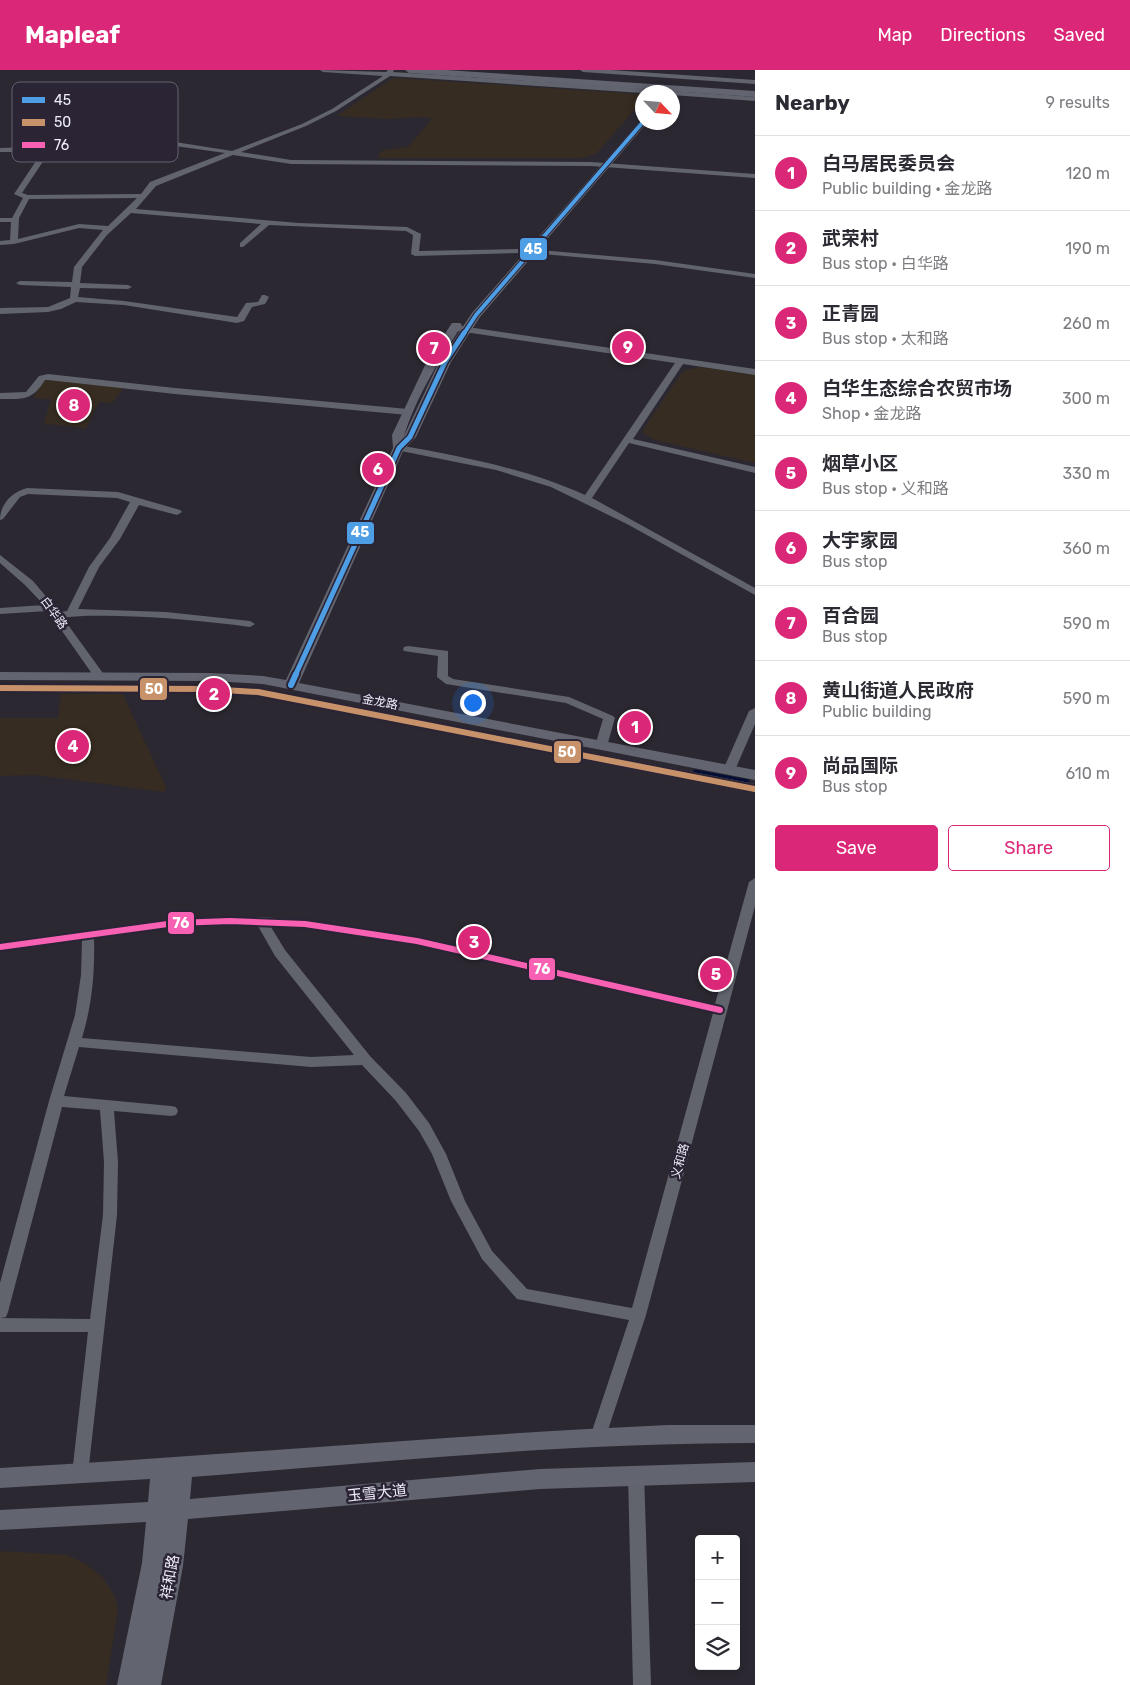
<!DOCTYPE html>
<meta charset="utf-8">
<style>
body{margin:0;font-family:Rubik,"Noto Sans SC",sans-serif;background:#f7f7f7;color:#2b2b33}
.controls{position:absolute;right:15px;bottom:15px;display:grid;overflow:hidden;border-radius:5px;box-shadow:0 2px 8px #0003}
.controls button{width:45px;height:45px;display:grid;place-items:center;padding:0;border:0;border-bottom:1px solid #e1e1e2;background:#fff;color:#2b2b33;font:25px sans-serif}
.compass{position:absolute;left:635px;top:15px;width:45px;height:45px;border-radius:50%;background:#fff;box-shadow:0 2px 8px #0003;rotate:116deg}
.you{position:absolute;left:472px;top:632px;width:18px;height:18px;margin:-12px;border:4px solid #fff;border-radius:50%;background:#1a73e8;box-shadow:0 0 0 8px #1a73e833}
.badge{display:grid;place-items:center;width:32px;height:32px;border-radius:50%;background:#db2777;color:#fff;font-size:16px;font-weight:700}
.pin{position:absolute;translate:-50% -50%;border:2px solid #fff;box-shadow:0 1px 5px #0006}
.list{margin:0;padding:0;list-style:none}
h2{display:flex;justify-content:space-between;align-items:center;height:65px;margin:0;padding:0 20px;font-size:21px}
h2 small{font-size:16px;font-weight:400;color:#7c7c81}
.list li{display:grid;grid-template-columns:32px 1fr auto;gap:15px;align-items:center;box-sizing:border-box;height:75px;padding:0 20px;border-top:1px solid #e1e1e2}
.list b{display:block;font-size:19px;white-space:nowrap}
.list p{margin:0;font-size:16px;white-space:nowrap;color:#7c7c81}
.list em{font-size:16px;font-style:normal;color:#7c7c81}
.actions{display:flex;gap:10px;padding:15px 20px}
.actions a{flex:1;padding:11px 0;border:1px solid #db2777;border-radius:5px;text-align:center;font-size:18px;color:#db2777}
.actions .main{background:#db2777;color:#fff}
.icon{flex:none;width:28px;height:28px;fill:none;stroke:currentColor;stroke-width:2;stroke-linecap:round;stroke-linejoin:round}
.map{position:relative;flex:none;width:755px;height:1615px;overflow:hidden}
header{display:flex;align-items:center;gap:30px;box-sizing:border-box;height:70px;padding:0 25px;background:#db2777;color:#fff}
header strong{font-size:24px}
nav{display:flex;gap:28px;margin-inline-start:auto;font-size:18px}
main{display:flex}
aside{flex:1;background:#fff}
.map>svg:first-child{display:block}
.commercial{fill:#362c21}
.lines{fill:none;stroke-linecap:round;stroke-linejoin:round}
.stream{stroke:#040e37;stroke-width:3}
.minor{fill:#61646d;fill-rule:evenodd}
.major{fill:#626470;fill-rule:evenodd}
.bus-1-far2-casing{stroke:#2a2435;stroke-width:6}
.bus-1-far1-casing{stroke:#2a2435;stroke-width:8}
.bus-1-casing{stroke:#2a2435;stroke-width:10}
.bus-2-casing{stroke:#2a2435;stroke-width:10}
.bus-3-casing{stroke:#2a2435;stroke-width:10}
.bus-1-far2{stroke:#4d9ee5;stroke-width:4}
.bus-1-far1{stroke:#4d9ee5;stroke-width:5}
.bus-1{stroke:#4d9ee5;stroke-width:6}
.bus-2{stroke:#c7916a;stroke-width:6}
.bus-3{stroke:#f860b3;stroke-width:6}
.labels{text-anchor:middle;stroke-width:5;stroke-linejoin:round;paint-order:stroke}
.street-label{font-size:12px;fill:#f0ecf8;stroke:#2a2435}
.near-street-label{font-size:15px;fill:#f0ecf8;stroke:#2a2435}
.key{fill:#2a2435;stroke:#656070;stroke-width:1}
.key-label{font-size:14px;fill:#f0ecf8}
.line-badge{stroke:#2a2435;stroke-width:2}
.badge-label{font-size:14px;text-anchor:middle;font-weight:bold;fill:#fff}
</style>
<header>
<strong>Mapleaf</strong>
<nav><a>Map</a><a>Directions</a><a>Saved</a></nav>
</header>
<main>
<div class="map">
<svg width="755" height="1615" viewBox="0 0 755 1615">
<rect width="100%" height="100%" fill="#2b2831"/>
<!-- commercial -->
<g class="commercial">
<polygon points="393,8 639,24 642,25 642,31 596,84 583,88 378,88 380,83 384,80 408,77 432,49 420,47 388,49 337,46"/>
<polygon points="700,297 755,305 755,393 655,370 645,364 643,360 681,304 686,300"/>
<polygon points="44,309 125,316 112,333 99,332 86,358 44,354 51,329 33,328"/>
<polygon points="122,623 166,717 164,722 36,705 0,706 0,648 58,648 61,624"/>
<polygon points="0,1481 67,1485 86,1494 103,1508 115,1527 118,1539 106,1615 0,1615"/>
</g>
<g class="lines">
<!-- stream -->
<polyline class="stream" points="695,701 748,711"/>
<!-- minor -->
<g class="minor">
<path d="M320,0L386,2L388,0H394L393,2L665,20L668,22L642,23L390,6L336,41L306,56L241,82L291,90L591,92L755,104V108L591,96L291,94L233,85L156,116L136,139L299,153L407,157L421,164L419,181L519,179L523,181L519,183L415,186L411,184L413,165L406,161L269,155L243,177H240V173L261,154L131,143L107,165L82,197L80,213L128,215L132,217L128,219L80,218L78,227L124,231L237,247L246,233L258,232L262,225H265L269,227L265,234L252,237L244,251L237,253L124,235L76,232L61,239L48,242L0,244V238L48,237L70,228L71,217L20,215L16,213L20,211L72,212L74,197L103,160L79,158L14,174L0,175V171L10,170L11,152H0V148H12L23,128L14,124L42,82H0V78L175,72L232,81L302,54L332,39L383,6L323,2ZM175,76L225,83L150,112L141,124L28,125L22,123L50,81ZM137,128L108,156L79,154L18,169L19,148L29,129Z"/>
<polygon points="580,0 611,0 755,10 755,14 583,2"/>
<polygon points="672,21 755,27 755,31 672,25 672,22 669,22"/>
<polygon points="528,179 655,190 755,204 755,208 655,194 531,183 528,183"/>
<path d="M454,255L755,299V305L683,294L633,369L755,397V403L629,373L592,428L755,518V525L627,454L551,417L496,400L396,380L394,378L399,375C463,387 525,398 585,425L675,293L451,260L450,258Z"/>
<path d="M48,304L175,318L408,339L413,342L408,345L175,324L48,310H45C32,331 23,329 0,329V323L26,322L39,306Z"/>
<path d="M27,418L118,422L180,440L182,442L177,445L139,435L120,469L99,497L78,539L166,542L250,551L255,554L250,557C206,551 162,547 118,546C99,546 82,545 63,548L105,606L103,608H95L48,541L0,544V538L44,535L25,515L0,493V485L33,511L59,542L67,541L89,497L110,468L130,432L117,428L28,424L20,427L3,449L0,450C0,434 12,422 27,418Z"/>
<polygon points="408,576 448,581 448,606 453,609 569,627 613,646 615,648 607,676 601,679 595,676 603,649 566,633 446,614 437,607 438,586 404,581 403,579 404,577"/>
<polygon points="755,638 755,654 735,700 729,704 725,703 723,700 749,641"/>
<path d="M755,808V836L646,1245L604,1372L598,1374L592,1372L590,1367L629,1250L517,1229L482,1189L451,1131L432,1084L419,1061L396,1031L362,995L311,997L79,977L64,1026L171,1036L176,1037L178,1041L176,1045L171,1046L114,1041L118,1092L117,1145L88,1404L86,1409L80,1411L74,1409L72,1404L88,1262H0V1248L90,1249L103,1145L104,1092L100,1040L62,1037L8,1242L6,1247L0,1248V1213L49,1031L75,945L81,905L82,870L0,881V873L175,849L261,847L305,850L417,867L715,934L749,812ZM230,855L258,856L275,886L354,985L311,987L82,968C92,935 95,903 94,868L175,857ZM271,857L305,858L417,875L713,943L632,1238L527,1219L492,1181L465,1131L446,1084L429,1053L406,1023L370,986L285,880Z"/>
<polygon points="636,1397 642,1399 644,1404 651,1615 633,1615 628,1404 630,1399"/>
</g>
<!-- major -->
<g class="major">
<polygon points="405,0 446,0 755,21 755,27 409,3"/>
<path d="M642,49V52L646,54L480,247L451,292L416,367L404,379L299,613L755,700V710L263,614L210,611L0,610V602L210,603L263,606L286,610L393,378L392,365L427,291L452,253H460L462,255C440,289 416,327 404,366L439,292L472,243Z"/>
<polygon points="0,614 207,615 258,618 755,714 755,724 258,626 207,623 0,622"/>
<path d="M668,1355H755V1373C567,1373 380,1392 192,1407L190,1429L540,1399L755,1392V1412L540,1419L188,1449L183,1496L161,1615H117L142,1493L146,1452L0,1460V1440L148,1432L150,1409L0,1418V1398C223,1386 445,1365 668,1355Z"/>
</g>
<defs>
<polyline id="bus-1-far2" points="463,265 476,245 643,52"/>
<polyline id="bus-1-far1" points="295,606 399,378 410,367 445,292 464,263"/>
<polyline id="bus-1" points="291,615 296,604"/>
<polyline id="bus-2" points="0,618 207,619 258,622 755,719"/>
<polyline id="bus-3" points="0,877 175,853 230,851 305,854 417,871 720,940"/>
</defs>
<!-- bus-1-far2 casing -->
<use href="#bus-1-far2" class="bus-1-far2-casing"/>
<!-- bus-1-far1 casing -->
<use href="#bus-1-far1" class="bus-1-far1-casing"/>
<!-- bus-1 casing -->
<use href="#bus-1" class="bus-1-casing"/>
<!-- bus-2 casing -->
<use href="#bus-2" class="bus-2-casing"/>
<!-- bus-3 casing -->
<use href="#bus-3" class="bus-3-casing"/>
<!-- bus-1-far2 -->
<use href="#bus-1-far2" class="bus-1-far2"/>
<!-- bus-1-far1 -->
<use href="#bus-1-far1" class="bus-1-far1"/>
<!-- bus-1 -->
<use href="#bus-1" class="bus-1"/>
<!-- bus-2 -->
<use href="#bus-2" class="bus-2"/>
<!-- bus-3 -->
<use href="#bus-3" class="bus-3"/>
</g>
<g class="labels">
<!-- street labels -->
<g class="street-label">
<text transform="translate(54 543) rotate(54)" y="4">白华路</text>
<text transform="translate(380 632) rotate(11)" y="4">金龙路</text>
<text transform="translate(680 1091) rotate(-75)" y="4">义和路</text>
</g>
<!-- near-street labels -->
<g class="near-street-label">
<text transform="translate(377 1423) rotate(-6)" y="5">玉雪大道</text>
<text transform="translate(170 1507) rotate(-80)" y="5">祥和路</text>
</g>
</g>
<!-- legend -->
<rect x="12" y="12" width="166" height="80" rx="8" class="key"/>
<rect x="22" y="27" width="23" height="6" fill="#4d9ee5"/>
<rect x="22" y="49" width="23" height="7" fill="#c7916a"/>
<rect x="22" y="72" width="23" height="6" fill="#f860b3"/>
<g class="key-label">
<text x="54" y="35">45</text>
<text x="54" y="57">50</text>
<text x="54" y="80">76</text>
</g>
<g class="line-badge">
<rect x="519" y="167" width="29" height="24" rx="5" fill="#4d9ee5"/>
<rect x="346" y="451" width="29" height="24" rx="5" fill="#4d9ee5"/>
<rect x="139" y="607" width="29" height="24" rx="5" fill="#c7916a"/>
<rect x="553" y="670" width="29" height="24" rx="5" fill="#c7916a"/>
<rect x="167" y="841" width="28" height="24" rx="5" fill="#f860b3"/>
<rect x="528" y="887" width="28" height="24" rx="5" fill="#f860b3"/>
</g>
<g class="badge-label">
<text x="533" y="184">45</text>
<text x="360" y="467">45</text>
<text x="154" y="624">50</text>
<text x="567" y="687">50</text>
<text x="181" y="858">76</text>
<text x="542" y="904">76</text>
</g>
</svg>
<div class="controls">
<button>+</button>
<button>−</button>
<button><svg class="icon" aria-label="layers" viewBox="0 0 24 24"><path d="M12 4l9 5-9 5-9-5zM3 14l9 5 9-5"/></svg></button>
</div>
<svg class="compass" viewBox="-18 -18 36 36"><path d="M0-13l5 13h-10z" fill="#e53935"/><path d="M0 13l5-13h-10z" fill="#7c7c81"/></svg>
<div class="you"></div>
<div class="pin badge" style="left:635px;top:657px">1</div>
<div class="pin badge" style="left:214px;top:624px">2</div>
<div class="pin badge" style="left:474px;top:872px">3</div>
<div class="pin badge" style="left:73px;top:676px">4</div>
<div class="pin badge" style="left:716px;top:904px">5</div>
<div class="pin badge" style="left:378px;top:399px">6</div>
<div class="pin badge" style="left:434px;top:278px">7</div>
<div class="pin badge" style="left:74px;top:335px">8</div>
<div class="pin badge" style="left:628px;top:277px">9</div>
</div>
<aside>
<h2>Nearby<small>9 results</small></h2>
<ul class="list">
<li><span class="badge">1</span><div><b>白马居民委员会</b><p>Public building · 金龙路</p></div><em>120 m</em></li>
<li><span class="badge">2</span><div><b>武荣村</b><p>Bus stop · 白华路</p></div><em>190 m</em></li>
<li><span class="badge">3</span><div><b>正青园</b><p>Bus stop · 太和路</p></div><em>260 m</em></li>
<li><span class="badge">4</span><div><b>白华生态综合农贸市场</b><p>Shop · 金龙路</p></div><em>300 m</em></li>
<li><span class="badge">5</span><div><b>烟草小区</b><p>Bus stop · 义和路</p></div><em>330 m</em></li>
<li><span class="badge">6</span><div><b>大宇家园</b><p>Bus stop</p></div><em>360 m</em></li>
<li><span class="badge">7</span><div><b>百合园</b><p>Bus stop</p></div><em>590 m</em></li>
<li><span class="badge">8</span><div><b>黄山街道人民政府</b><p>Public building</p></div><em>590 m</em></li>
<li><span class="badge">9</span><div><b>尚品国际</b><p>Bus stop</p></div><em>610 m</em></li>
</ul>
<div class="actions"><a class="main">Save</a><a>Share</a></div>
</aside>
</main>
